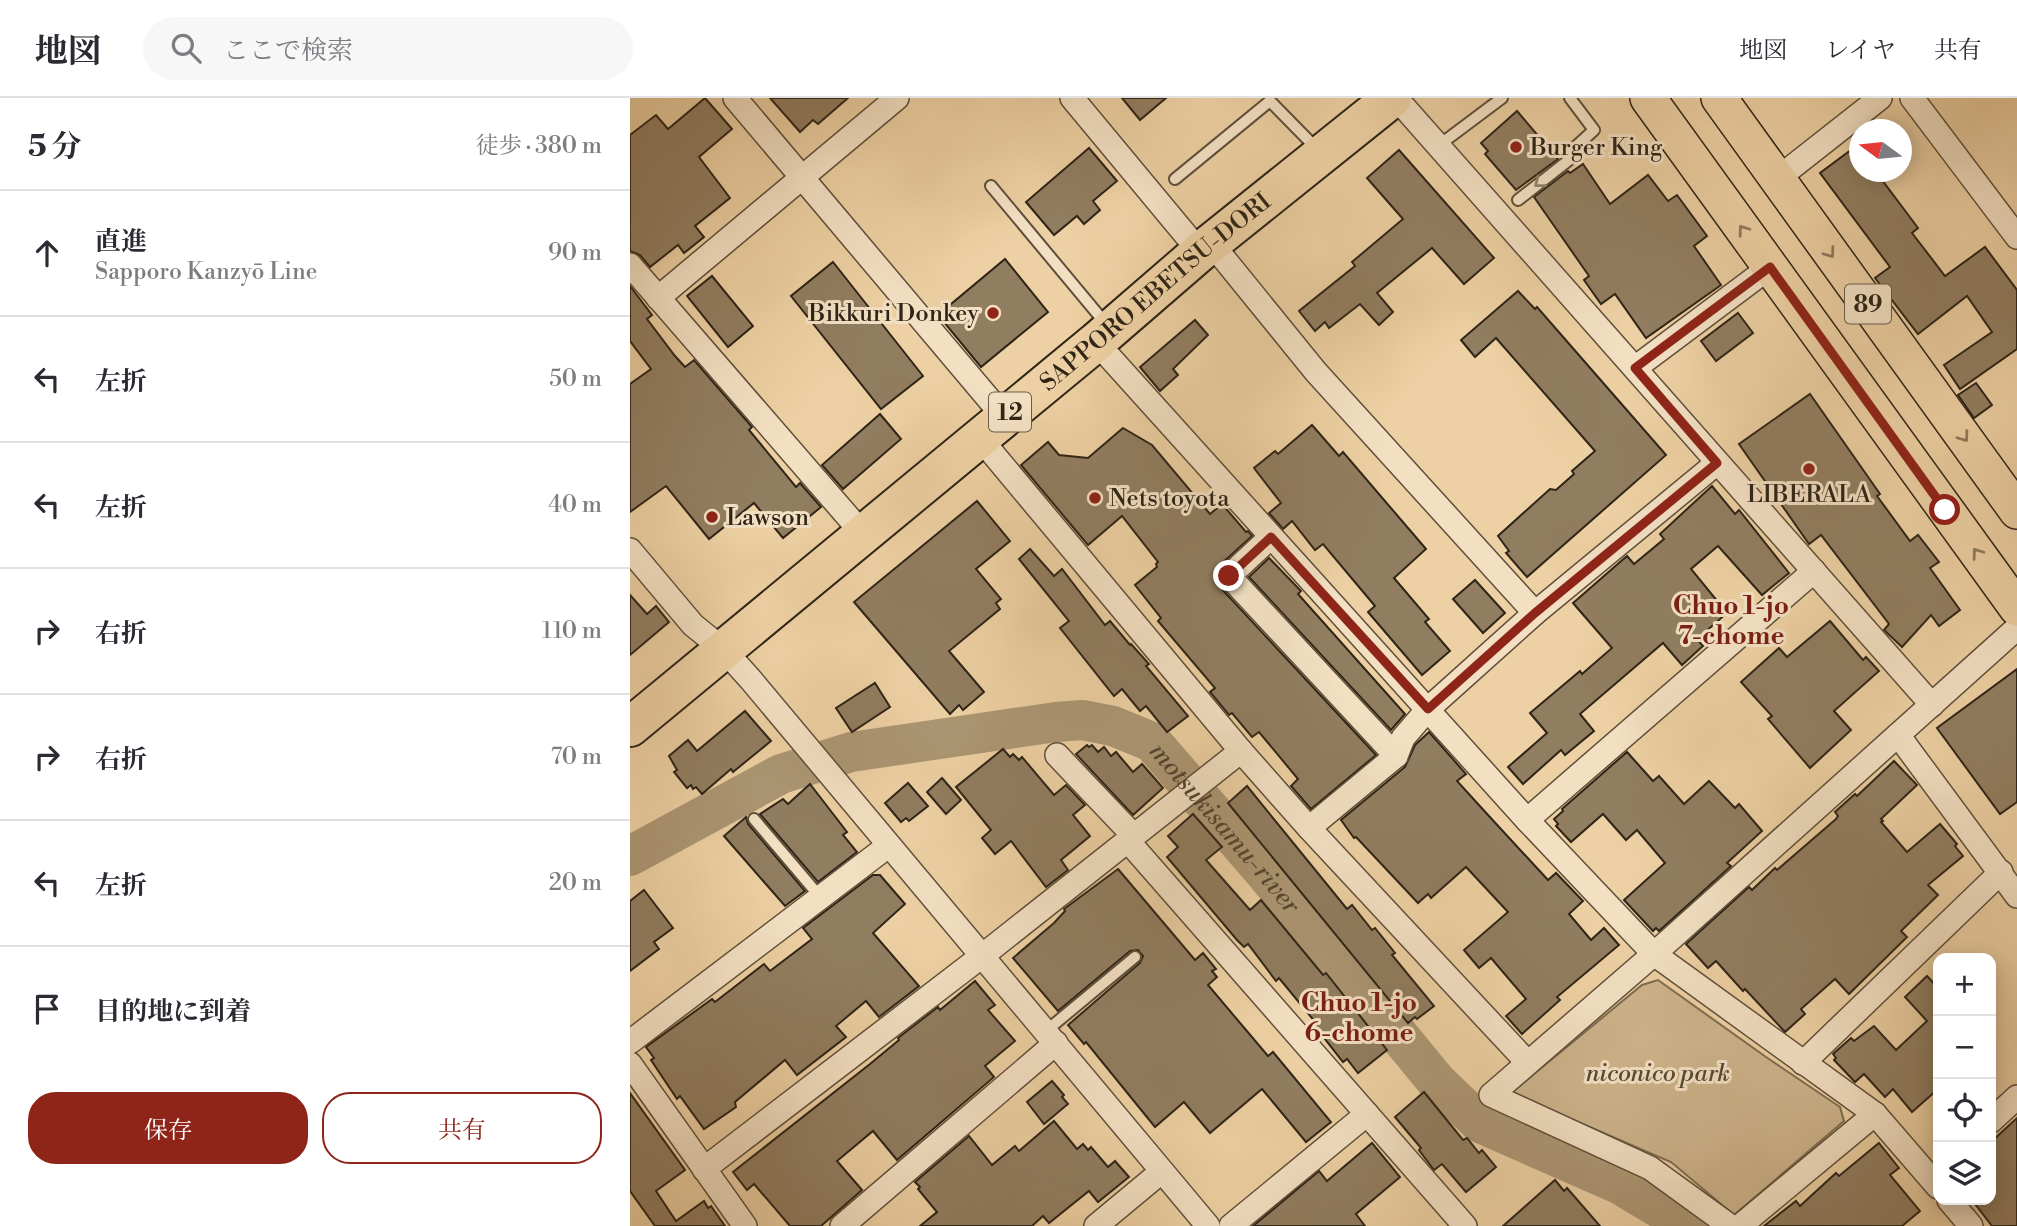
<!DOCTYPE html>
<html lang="ja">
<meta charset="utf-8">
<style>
body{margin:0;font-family:"Libre Bodoni","Noto Serif JP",serif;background:#f7f7f7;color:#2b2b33}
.controls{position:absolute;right:21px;bottom:21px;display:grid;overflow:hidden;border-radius:14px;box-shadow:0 4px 18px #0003}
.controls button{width:63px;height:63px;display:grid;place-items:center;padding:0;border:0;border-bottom:2px solid #e1e1e2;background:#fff;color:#2b2b33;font:35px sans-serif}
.compass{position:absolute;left:1219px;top:21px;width:63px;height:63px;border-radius:50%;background:#fff;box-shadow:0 4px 18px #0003;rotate:285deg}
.stop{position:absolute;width:21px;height:21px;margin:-16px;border:5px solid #8f2418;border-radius:50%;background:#fff}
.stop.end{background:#8f2418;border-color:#fff;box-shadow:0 2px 7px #0008}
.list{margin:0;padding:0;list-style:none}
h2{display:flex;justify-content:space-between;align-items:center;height:91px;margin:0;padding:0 28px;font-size:30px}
h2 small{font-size:23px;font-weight:400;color:#7c7c81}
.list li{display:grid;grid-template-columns:46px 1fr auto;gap:21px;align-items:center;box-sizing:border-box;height:126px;padding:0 28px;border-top:2px solid #e1e1e2}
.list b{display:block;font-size:26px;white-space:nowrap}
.list p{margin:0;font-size:23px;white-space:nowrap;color:#7c7c81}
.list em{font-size:23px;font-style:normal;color:#7c7c81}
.actions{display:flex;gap:14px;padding:21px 28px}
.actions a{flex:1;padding:16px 0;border:2px solid #8f2418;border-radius:28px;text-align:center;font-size:24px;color:#8f2418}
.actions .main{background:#8f2418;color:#fff}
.icon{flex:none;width:38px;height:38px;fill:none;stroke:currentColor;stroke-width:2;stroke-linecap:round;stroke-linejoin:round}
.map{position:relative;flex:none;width:1387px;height:1128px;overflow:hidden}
header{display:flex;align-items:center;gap:42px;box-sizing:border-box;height:98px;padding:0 35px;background:#fff;border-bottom:2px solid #e1e1e2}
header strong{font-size:33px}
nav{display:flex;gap:38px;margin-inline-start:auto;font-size:24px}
.search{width:490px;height:63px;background:#f7f7f7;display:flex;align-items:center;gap:18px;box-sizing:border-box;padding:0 24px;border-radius:38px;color:#7c7c81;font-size:26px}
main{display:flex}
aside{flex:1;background:#fff}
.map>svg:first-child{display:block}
.green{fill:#cdb38b;stroke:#7e6c51;stroke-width:2}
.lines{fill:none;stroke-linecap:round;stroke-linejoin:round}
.river{stroke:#ac9673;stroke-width:40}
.building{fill:#917d60;stroke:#2e2417;stroke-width:2}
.lane-casing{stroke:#5e4f3a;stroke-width:14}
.street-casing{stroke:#5e4f3a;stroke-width:26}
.primary-casing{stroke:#2e2417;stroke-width:38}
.highway-casing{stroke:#2e2417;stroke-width:42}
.lane{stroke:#f3e0c3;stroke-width:10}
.street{stroke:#f3e0c3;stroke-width:23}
.primary{stroke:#edd0a3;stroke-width:35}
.highway{stroke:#edd0a3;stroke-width:38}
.oneway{stroke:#90826d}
.oneway2{stroke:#8e7a5d}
.route{stroke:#8f2418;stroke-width:9}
.poi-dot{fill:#8f2418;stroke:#f3e0c3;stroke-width:2.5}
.labels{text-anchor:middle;stroke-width:6;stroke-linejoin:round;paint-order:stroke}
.shield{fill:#f3e0c3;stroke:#695c4b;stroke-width:2}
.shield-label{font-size:23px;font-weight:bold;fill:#2e2417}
.poi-label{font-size:24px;fill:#2e2417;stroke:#f3e0c3;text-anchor:start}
.street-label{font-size:24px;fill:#2e2417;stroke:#f3e0c3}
.park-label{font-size:24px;font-style:italic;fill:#564834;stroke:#f3e0c3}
.neighbourhood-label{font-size:26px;font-weight:bold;fill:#7a1f14;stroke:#f3e0c3}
.water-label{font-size:26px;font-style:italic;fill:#544633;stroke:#f3e0c3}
</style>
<header>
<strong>地図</strong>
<div class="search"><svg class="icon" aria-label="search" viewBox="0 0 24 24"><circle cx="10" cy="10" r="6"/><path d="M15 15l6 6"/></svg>ここで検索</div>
<nav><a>地図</a><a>レイヤ</a><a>共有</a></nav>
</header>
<main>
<aside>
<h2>5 分<small>徒歩 · 380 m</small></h2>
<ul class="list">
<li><svg class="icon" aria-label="ahead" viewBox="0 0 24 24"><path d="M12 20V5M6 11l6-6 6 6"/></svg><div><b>直進</b><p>Sapporo Kanzyō Line</p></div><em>90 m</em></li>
<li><svg class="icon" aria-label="left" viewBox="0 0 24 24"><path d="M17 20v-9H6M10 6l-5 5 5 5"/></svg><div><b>左折</b></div><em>50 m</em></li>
<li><svg class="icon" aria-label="left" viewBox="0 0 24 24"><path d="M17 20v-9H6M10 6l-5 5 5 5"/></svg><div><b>左折</b></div><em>40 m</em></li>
<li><svg class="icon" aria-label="right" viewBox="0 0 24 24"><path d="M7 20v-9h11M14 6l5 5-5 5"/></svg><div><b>右折</b></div><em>110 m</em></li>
<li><svg class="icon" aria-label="right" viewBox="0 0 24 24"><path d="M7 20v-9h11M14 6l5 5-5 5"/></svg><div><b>右折</b></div><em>70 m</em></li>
<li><svg class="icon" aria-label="left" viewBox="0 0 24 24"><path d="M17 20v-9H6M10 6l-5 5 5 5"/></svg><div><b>左折</b></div><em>20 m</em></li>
<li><svg class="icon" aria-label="arrive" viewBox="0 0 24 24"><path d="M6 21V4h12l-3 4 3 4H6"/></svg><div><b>目的地に到着</b></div></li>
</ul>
<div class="actions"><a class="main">保存</a><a>共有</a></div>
</aside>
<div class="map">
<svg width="1387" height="1128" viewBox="0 0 1387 1128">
<rect width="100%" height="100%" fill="#edd0a3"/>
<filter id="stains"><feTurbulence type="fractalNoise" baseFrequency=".00286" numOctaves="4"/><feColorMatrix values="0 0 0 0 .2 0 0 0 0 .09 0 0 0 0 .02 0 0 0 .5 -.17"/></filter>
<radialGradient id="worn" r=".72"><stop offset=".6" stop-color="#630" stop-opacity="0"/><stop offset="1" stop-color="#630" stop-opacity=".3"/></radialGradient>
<!-- green -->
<polygon class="green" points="1028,882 1136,959 1210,1009 1214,1023 1104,1117 1041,1064 881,995 1012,887"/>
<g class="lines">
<!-- river -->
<path class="river" id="s1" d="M0,758L151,676L221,654L426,624L452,622L483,628L522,644L636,776L807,984L850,1025L991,1087L1059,1128"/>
</g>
<!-- building -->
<g class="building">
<polygon points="75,0 102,31 69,59 100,100 65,128 74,139 54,155 48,147 20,169 10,157 0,153 0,37 26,17 38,31"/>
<polygon points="140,0 218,0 188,26 183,22 170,34"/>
<polygon points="492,0 536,0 510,22"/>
<polygon points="887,13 928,61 886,92 855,56 858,53 851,45"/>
<polygon points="1229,46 1229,74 1246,74 1288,130 1282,135 1315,178 1355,149 1387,192 1387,251 1330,291 1314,267 1362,234 1337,198 1288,236 1245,180 1260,169 1190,75"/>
<polygon points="459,50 487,83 463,103 470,112 454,126 447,118 424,137 396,104"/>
<polygon points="769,52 864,160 834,186 802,150 747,195 763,214 749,227 730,206 699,230 695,224 685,233 669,213 725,168 722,164 773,121 737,80"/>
<polygon points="953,66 980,106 1018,77 1038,103 1047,97 1077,138 1064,148 1091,187 1016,240 985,196 971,206 954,182 959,178 904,99 938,73 940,75"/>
<polygon points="375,161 418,214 351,269 308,217"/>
<polygon points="203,164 293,278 251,311 161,198"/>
<polygon points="82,178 123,228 98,249 57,198"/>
<polygon points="0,188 22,217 17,221 45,258 55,269 64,262 122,329 119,332 166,389 170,385 191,409 153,440 124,405 79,441 36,388 0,414 0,286 21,271 0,243"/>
<polygon points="888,193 905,211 907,209 1036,357 897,479 876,455 879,453 868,438 920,391 926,392 944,376 942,373 965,353 866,240 845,259 831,242"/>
<polygon points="1108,215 1123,235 1086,263 1071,243"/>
<polygon points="565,222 578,237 543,271 548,277 530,293 510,269"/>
<polygon points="1346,285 1362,307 1344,320 1328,297"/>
<polygon points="1180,296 1250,396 1247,398 1280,443 1288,437 1309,464 1300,470 1330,512 1309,528 1301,517 1272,549 1254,532 1259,526 1191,437 1179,446 1109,346"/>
<polygon points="250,316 271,341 213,391 192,367"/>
<polygon points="682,327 709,358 713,354 796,451 764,480 799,521 795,524 820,553 792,577 738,514 745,508 693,446 685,452 662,423 653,431 639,415 651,405 624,370 645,353 648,356"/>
<polygon points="493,330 522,347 580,416 592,406 616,434 618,433 622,438 589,468 585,480 588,487 746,657 681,711 661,688 668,681 629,634 622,639 602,615 599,617 580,594 585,590 528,523 531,520 505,487 527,469 526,466 528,464 492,418 458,447 391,367 418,344 429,357 458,360"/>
<polygon points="1082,388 1105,416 1109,412 1159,475 1132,497 1088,448 1061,471 1097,515 1067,541 1073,548 1052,567 1033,545 950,616 964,633 935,657 931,652 893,686 878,669 917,635 900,615 950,573 952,576 982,550 943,505 997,458 1004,466 1034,441 1030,436"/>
<polygon points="347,403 380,443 346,471 371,501 366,505 370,511 319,553 354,594 333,612 329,607 320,616 224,504"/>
<polygon points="400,451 424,478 432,471 475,527 480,523 500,547 501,546 519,566 516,568 558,618 537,634 516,608 510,613 492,591 484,598 430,530 439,523 389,461"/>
<polygon points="639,460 671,493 668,496 775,616 761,632 619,479"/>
<polygon points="845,482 875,515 853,535 823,501"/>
<polygon points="0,497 17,516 26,508 39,524 0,557"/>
<polygon points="1200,523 1233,562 1236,559 1249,573 1204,613 1221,632 1180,670 1138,621 1142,618 1111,584 1149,550 1157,559"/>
<polygon points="1387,571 1387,704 1370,716 1307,630"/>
<polygon points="245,585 260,609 222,634 206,610"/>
<polygon points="115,613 141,643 103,674 101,671 72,696 66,689 63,691 61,687 57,690 44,674 47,672 39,658 58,642 67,653"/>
<polygon points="799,634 836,676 827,683 858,717 918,782 926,775 953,803 939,816 961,842 974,830 989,847 927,899 930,902 892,936 876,918 896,901 861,860 849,870 834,852 878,814 836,769 801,800 798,796 788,805 726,739 724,740 711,722 775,669 785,647"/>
<polygon points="457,647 459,649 462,647 468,654 474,649 481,658 486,654 503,674 512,666 533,690 503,717 446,656"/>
<polygon points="373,651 380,659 383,656 389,662 392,659 424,697 436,687 455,707 443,717 460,738 431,762 438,772 416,789 381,743 365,756 352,740 361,732 326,689"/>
<polygon points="997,654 1023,683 1029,678 1054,706 1079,683 1105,710 1109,706 1132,733 1097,765 1101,768 1029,833 1026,830 1023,833 994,802 1035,765 1007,732 996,742 973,716 941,744 926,728 928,726 924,721 933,713 932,711"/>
<polygon points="1264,663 1287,687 1251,721 1253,723 1251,724 1277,754 1310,726 1327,746 1325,748 1333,758 1298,787 1308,797 1271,833 1277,839 1219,896 1205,881 1171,911 1175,916 1155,934 1115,891 1113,893 1086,863 1078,870 1056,846 1119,789 1122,792 1145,770 1147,772 1206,721 1208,718 1205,714 1225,696 1227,698"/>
<polygon points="312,680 331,702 316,716 297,694"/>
<polygon points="278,685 298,708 279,723 276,720 271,724 255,705"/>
<polygon points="180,686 217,734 213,737 227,754 188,784 130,716 153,701 158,706"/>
<polygon points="617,688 717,811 722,807 742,832 745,830 765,855 762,857 804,908 787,921 785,919 778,925 598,705"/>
<polygon points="563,716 592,749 576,762 620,812 631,802 693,877 696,875 757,952 728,975 717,961 713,964 684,927 686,925 649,880 646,883 618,846 614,849 607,842 537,759 548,749 538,738"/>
<polygon points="116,719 118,726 175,793 155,808 94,738"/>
<polygon points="488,771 565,862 573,855 586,871 582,873 587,879 578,887 638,958 643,954 701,1024 676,1044 632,991 580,1035 554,1004 525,1029 456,944 454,946 438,927 510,865 513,858 508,852 500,853 428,913 383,860 424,825 435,813 434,811"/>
<polygon points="243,777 250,777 275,806 243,835 289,888 249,919 236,903 206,928 216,939 167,977 155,962 105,1004 106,1009 74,1031 50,998 47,1001 21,962 24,960 16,949 82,901 85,904 134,866 140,873 182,841 173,830"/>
<polygon points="14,792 43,830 24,844 29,851 0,873 0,803"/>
<polygon points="1297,878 1308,890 1308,991 1282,1014 1263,991 1255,999 1234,976 1225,984 1204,962 1206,960 1203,956 1221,940 1224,943 1244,928 1266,952 1297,923 1275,899"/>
<polygon points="345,883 365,907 358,912 385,943 355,968 364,979 267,1062 243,1033 207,1063 232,1092 191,1128 160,1128 124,1086 117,1092 103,1074 240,966 269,942 268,940 308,909 310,912"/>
<polygon points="422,983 434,997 432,999 438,1006 414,1026 397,1004"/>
<polygon points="794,994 833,1042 837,1040 849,1055 852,1052 866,1069 836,1094 812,1066 804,1072 789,1052 791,1050 765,1019"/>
<polygon points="0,995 55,1072 26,1093 46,1123 74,1103 78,1110 81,1108 95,1128 25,1128 0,1093"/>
<polygon points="1387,1020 1387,1128 1362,1128 1342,1102 1361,1102 1361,1044"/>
<polygon points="424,1023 447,1051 453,1046 458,1052 461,1049 478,1069 485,1063 499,1079 468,1104 459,1093 419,1125 413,1118 402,1128 290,1128 307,1114 288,1091 290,1089 285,1084 339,1038 362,1067 385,1048 389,1053"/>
<polygon points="742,1045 770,1079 726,1116 735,1128 623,1128 689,1073 697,1083"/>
<polygon points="1249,1045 1269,1070 1260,1077 1290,1113 1272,1128 1134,1128 1166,1103 1170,1108 1206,1075 1209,1078"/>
<polygon points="925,1082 934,1093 937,1090 970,1128 873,1128"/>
</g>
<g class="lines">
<defs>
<g id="lane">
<polyline points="808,48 872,0"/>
<polyline points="545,81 640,3 687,51"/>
<polyline points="361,88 476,226"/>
<polyline points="888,102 939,62 941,53 964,32 940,0"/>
<polyline points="124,721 191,800"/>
<polyline points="416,933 505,859"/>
</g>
<g id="street">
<polyline points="105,0 374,319"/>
<polyline points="442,0 570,154"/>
<polyline points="766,0 1302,607"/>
<polyline points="1282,0 1387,139"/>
<polyline points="1147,81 1250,0"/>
<polyline points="582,146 686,274 905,515"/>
<polyline points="0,167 233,436"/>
<polyline points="28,200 267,0"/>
<polyline points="466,244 897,722 1024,856 1245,1016 1308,1089"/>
<polyline points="1005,270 1140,169"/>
<polyline points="349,339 611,653 679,730 897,964"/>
<polyline points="641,439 599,478 766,658"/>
<polyline points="0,452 63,527 94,552 121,582 578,1128"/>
<polyline points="1268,637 1387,798"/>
<polyline points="427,657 504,738"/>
<polyline points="897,722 1184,473"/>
<polyline points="679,730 766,658 773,640 798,611 905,515 1087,365"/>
<polyline points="498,743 835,1128"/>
<polyline points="0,944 258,748"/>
<polyline points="1173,965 1371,774"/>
<polyline points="0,966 115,1128"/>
<polyline points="1361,1023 1387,999"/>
<polyline points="74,1071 352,858 611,653"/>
<polyline points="1319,1102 1341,1128"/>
<polyline points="212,1128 426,945"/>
<polyline points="466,1128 531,1074"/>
<polyline points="601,1128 737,1016"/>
<polyline points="1100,1128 1020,1070 861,997 1024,856 1387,530"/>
<polyline points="1110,1128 1245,1016"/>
</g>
<g id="primary">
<polyline points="1018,0 1387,510"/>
<polyline points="1089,0 1387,413"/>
</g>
<g id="highway">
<path id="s2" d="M0,629L466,244L570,154L762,0"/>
</g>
</defs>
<!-- lane casing -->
<use href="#lane" class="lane-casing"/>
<!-- street casing -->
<use href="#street" class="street-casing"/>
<!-- primary casing -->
<use href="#primary" class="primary-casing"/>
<!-- highway casing -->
<use href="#highway" class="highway-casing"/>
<!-- lane -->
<use href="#lane" class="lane"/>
<!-- street -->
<use href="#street" class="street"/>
<!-- primary -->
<use href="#primary" class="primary"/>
<!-- highway -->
<use href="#highway" class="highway"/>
</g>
<!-- one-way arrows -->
<defs><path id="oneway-chevron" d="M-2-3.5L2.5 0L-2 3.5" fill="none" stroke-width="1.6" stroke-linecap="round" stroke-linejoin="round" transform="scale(1.75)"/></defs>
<use class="oneway" href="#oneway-chevron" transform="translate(909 85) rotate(142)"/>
<g class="oneway2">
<use href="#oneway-chevron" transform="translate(1113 132) rotate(-126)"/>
<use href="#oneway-chevron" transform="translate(1200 155) rotate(54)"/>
<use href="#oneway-chevron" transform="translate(1334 339) rotate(54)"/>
<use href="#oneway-chevron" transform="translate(1347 455) rotate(-126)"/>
</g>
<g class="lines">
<!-- route -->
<polyline class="route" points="599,478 641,439 798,611 905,515 1087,365 1005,270 1140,169 1315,412"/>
</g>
<!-- markers -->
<g class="poi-dot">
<circle cx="886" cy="49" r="7"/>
<circle cx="363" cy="215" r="7"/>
<circle cx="1179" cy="371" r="7"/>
<circle cx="465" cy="400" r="7"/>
<circle cx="82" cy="419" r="7"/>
</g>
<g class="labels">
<!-- shield labels -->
<g class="shield">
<rect x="1215" y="186.5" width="46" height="39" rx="5"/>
<rect x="359" y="294.5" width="42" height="39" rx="5"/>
</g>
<g class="shield-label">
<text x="1238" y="214">89</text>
<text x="380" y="322">12</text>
</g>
<!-- poi labels -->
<g class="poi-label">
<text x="900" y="57">Burger King</text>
<text x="349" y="223" text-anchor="end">Bikkuri Donkey</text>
<text x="1179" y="404" text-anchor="middle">LIBERALA</text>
<text x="479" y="408">Nets toyota</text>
<text x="96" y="427">Lawson</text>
</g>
<!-- street labels -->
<g class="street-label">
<text dy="8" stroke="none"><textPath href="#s2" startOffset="682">SAPPORO EBETSU-DORI</textPath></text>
</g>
<!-- park labels -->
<g class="park-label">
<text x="1028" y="983">niconico park</text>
</g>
<!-- neighbourhood labels -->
<g class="neighbourhood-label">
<text x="1101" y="516">Chuo 1-jo<tspan x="1101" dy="30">7-chome</tspan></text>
<text x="729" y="913">Chuo 1-jo<tspan x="729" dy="30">6-chome</tspan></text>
</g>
<!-- water labels -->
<g class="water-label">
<text dy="9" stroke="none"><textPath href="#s1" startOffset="665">motsukisamu-river</textPath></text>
</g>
</g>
<rect width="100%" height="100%" filter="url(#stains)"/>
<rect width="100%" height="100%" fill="url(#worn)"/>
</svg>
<div class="controls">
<button>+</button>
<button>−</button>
<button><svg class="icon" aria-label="locate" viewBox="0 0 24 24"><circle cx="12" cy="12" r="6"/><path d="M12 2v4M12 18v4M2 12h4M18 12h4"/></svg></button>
<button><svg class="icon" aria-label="layers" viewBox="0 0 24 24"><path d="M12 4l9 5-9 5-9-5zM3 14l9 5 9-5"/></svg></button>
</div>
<svg class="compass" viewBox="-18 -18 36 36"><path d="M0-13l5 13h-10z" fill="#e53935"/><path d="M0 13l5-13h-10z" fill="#7c7c81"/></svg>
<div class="stop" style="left:1315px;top:412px"></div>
<div class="stop end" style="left:599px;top:478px"></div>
</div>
</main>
